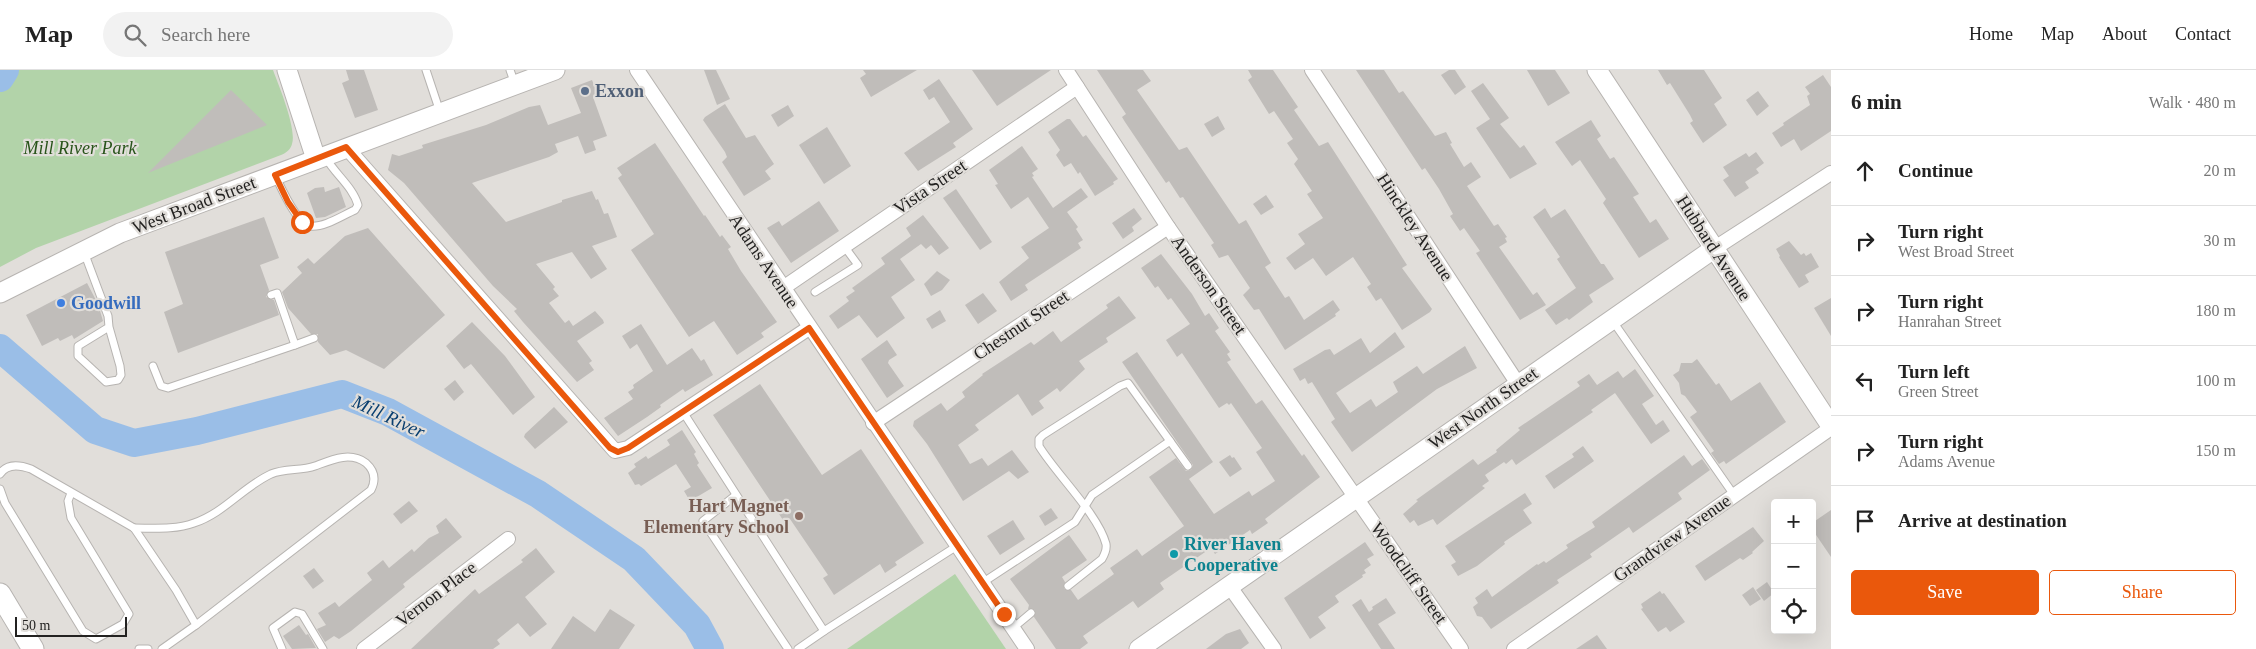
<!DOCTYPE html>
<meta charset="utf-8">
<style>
body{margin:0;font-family:Georgia,serif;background:#f2f2f2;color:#222}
.controls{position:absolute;right:15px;bottom:15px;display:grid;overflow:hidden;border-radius:5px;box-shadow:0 5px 20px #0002}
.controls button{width:45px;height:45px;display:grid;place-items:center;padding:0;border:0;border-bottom:1px solid #e0e0e0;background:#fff;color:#222;font:25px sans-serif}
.scale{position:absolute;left:15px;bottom:12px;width:112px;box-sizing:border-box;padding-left:5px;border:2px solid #232221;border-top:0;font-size:14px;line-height:18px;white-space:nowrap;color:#232221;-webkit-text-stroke:4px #e1deda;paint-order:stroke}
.stop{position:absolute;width:15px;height:15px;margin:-11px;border:4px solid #ea580c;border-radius:50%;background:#fff}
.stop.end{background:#ea580c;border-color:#fff;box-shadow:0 1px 5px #0008}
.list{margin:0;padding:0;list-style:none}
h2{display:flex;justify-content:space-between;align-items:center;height:65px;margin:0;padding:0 20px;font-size:21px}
h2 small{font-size:16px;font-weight:400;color:#767676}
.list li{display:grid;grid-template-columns:32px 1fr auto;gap:15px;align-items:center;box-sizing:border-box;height:70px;padding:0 20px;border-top:1px solid #e0e0e0}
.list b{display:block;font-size:19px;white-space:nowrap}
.list p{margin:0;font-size:16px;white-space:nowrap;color:#767676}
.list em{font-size:16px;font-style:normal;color:#767676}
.actions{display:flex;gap:10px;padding:15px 20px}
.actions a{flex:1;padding:11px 0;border:1px solid #ea580c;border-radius:5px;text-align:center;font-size:18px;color:#ea580c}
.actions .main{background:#ea580c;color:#fff}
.icon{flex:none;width:28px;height:28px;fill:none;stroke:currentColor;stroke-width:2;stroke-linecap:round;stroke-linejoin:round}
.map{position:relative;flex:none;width:1831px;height:579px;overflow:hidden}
header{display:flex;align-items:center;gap:30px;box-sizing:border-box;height:70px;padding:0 25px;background:#fff;border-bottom:1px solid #e0e0e0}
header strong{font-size:24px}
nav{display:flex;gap:28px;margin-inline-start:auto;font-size:18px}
.search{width:350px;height:45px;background:#f2f2f2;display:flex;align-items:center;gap:12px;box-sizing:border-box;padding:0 18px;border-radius:28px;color:#767676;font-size:19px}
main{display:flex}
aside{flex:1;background:#fff}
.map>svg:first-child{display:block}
.green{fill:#b2d3a9}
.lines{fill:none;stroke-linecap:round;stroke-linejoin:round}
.river{stroke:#9abee7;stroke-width:28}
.building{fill:#c0bdba}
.lane-casing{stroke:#b7b4b1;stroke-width:9}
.street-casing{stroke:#b7b4b1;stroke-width:16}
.secondary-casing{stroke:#b7b4b1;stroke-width:21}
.primary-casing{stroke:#b7b4b1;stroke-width:23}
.lane{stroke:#fff;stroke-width:7}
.street{stroke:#fff;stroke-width:14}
.secondary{stroke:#fff;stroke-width:19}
.primary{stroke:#fff;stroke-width:21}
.route{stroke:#ea580c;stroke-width:6}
.service-dot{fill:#5c6f8a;stroke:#e1deda;stroke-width:2}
.shop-dot{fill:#3f7fe0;stroke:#e1deda;stroke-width:2}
.education-dot{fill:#8d6e63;stroke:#e1deda;stroke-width:2}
.culture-dot{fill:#0f9aa8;stroke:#e1deda;stroke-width:2}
.labels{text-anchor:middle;stroke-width:4.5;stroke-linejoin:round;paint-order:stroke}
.service-label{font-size:18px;font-weight:bold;fill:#4e5e75;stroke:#e1deda;text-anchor:start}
.park-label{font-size:18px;font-style:italic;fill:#28541a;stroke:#e1deda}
.street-label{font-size:18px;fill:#232221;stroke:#e1deda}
.shop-label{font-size:18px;font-weight:bold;fill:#366cbe;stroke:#e1deda;text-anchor:start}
.education-label{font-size:18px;font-weight:bold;fill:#785e54;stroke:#e1deda;text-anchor:end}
.culture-label{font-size:18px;font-weight:bold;fill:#0d838f;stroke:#e1deda;text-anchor:start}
.water-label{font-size:19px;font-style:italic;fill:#0a3f70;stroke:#e1deda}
</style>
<header>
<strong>Map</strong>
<div class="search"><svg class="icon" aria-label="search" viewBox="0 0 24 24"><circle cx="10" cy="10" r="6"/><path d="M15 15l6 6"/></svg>Search here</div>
<nav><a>Home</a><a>Map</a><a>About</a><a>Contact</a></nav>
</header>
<main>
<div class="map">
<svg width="1831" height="579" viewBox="0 0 1831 579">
<rect width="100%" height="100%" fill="#e1deda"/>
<!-- green -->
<g class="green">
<path d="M0,0H273C279,16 297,59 292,74C291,79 286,83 281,85L36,178L0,197Z"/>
<polygon points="955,504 1006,579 847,579"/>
</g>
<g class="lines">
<!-- river -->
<g class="river">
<polyline points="0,8 5,0"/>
<polyline points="0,278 95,360 134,373 197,361 342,324 388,342 538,424 634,489 697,555 710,579"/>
</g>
</g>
<!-- building -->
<g class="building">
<polygon points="346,0 364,0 378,40 355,48 342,13 349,10"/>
<polygon points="704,0 716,0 730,29 717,35"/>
<polygon points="863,0 917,0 871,27 860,8 866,4"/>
<polygon points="972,0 1051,0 997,36"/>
<polygon points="1097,0 1143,0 1151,11 1137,20 1179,80 1187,77 1239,154 1246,150 1271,193 1265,197 1285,228 1289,226 1304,250 1333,230 1340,240 1335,244 1336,246 1285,280 1259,239 1254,240 1243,225 1250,218 1228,185 1219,188 1211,175 1214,173 1193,142 1183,127 1180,128 1169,111 1166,113 1125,52 1122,47 1126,44"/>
<polygon points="1248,0 1273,0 1298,37 1294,40 1319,76 1328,72 1377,148 1407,195 1402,198 1432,239 1430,242 1402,260 1381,228 1376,231 1367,217 1371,214 1353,187 1326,206 1313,188 1295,200 1286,188 1305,174 1298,164 1323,148 1307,124 1312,121 1294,94 1298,89 1287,73 1293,69 1274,41 1269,44 1248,10 1252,7"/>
<polygon points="1356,0 1384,0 1399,23 1403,21 1435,66 1446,62 1452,73 1450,74 1464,97 1471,92 1481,107 1467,116 1494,156 1498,154 1507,167 1505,168 1507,172 1499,177 1533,225 1537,222 1546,235 1520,250 1476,183 1480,181 1464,158 1460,161 1450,146 1453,144 1439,119 1425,98 1422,100"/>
<polygon points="1449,0 1455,0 1466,17 1455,25 1441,5"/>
<polygon points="1527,0 1555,0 1570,23 1548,36"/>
<polygon points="1658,0 1704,0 1722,28 1714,34 1727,55 1703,73 1690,53 1693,51 1690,45 1670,13 1667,15"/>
<polygon points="1823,5 1831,17 1831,61 1801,81 1794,69 1781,77 1772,63 1784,55 1783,53 1810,35 1807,26 1810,24 1805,17"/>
<polygon points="939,9 973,59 953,73 956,77 918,101 904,83 950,52 934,27 929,30 923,20"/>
<polygon points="592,10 598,25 593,27 607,66 593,71 596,80 585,84 578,66 555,74 558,82 549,87 472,113 506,152 562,132 562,130 592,121 596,130 598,129 604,144 608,143 617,167 592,176 607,199 591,209 572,182 536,194 555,217 553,219 559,226 549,233 565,253 569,250 573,256 595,241 603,250 604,253 577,271 592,291 589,293 594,300 577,312 523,252 514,241 517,239 493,216 404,113 388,100 392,84 399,86 423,78 422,75 486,55 529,37 540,35 548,55 581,43 571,18"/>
<polygon points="1483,13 1509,48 1500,54 1520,78 1524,75 1537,94 1510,109 1476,58 1490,49 1471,21"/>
<polygon points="231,20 267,55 148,103"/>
<polygon points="1758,21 1769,36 1757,46 1746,30"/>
<polygon points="725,34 746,68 755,65 774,94 765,101 771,109 744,126 722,92 727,87 725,82 703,50 705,47"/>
<polygon points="788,35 794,46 778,57 771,45"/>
<polygon points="1218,46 1225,59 1212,67 1204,54"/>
<polygon points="1067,49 1070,49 1083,67 1086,65 1118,109 1113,112 1114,114 1095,126 1080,102 1078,104 1071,93 1064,97 1056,85 1060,80 1048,62"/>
<polygon points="1591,50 1601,66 1597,69 1610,89 1614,87 1639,124 1633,127 1650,153 1656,149 1669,169 1639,188 1603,133 1606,129 1580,90 1572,96 1555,72"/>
<polygon points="827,57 851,96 824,114 799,75"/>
<polygon points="655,73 704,146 705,145 720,167 722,165 731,177 728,179 741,201 777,252 761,263 764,267 737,285 714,251 689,267 631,180 654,164 618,108 622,105 617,98"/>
<polygon points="1022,76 1038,99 1032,103 1034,106 1032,107 1053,138 1081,118 1088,127 1067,142 1078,157 1076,159 1083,170 1078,173 1081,178 1025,215 1028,220 1011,231 999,212 1029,188 1021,177 1049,158 1028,127 1011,139 995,115 998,114 989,100"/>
<polygon points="1756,82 1764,93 1756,99 1759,103 1745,112 1749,118 1735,127 1723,110 1729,106 1723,97 1746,83 1749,87"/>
<polygon points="324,117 325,122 339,117 346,137 325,147 316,148 307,123 315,118"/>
<polygon points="956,119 992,172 980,180 943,128"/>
<polygon points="1266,125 1274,137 1261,145 1253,134"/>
<polygon points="819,131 839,161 791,193 767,158 779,151 782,156"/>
<polygon points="1134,138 1142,149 1132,157 1134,161 1123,169 1112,153"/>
<polygon points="1545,138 1551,148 1565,139 1601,194 1604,194 1614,209 1589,225 1593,232 1569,250 1567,248 1556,255 1545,240 1576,218 1557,189 1560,187 1533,147"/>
<polygon points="923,145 949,178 939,185 931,175 926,179 921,174 900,189 915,210 891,227 905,248 877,268 859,245 838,259 829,246 849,231 846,227 855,221 852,218 885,194 881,188 911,166 906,158"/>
<polygon points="264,147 279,188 260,195 269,220 266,227 274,230 279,245 178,283 164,242 183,234 165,182"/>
<polygon points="368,158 445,245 384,299 346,280 330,285 318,272 318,264 311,264 288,238 282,222 302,203 297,197 308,188 314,194 345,166"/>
<polygon points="1789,171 1801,185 1804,183 1806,186 1811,183 1819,197 1805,205 1809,212 1799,218 1779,187 1780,186 1776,179"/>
<polygon points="1161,184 1192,224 1205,246 1209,243 1219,258 1215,261 1230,282 1227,284 1231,290 1227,292 1256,334 1262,330 1302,386 1304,384 1320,407 1265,449 1268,453 1252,464 1250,460 1215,484 1211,478 1160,513 1164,519 1138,538 1133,531 1083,566 1088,573 1080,579 1056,579 1034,547 1035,540 1028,539 1029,535 1010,509 1069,465 1087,490 1062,507 1065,512 1064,519 1071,520 1078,530 1114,504 1110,498 1137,479 1142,486 1184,456 1149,407 1176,388 1186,401 1191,400 1193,395 1122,292 1137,282 1213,392 1189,409 1214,444 1249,421 1252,426 1275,411 1256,382 1262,378 1231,333 1229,335 1227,333 1219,338 1182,283 1177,287 1166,270 1190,254 1171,228 1168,230 1158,216 1155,218 1141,198"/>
<polygon points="937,201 950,210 942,220 931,226 924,214"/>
<polygon points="87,213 98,234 103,251 74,269 72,265 60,271 58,268 42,276 26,245"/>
<polygon points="983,223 997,241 978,254 965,235"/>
<polygon points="1119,226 1136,248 1106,268 1108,272 1079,291 1085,299 1060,322 1057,318 1039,331 1044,338 1032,346 1018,324 975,355 979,360 958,375 970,394 982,388 988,396 1012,380 1029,402 1018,409 1009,401 963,431 927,374 913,356 914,351 941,333 947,341 965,327 962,322 983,305 982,304 1031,272 1034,275 1053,261 1061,272 1108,238 1106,235"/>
<polygon points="1831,228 1831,266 1814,238"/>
<polygon points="940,240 946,251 932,259 926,249"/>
<polygon points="472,252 505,286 535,327 513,345 471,294 464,299 446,276"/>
<polygon points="641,254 667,295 692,278 701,291 704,289 713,305 685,322 683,319 660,335 661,337 647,347 618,366 604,348 633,329 628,322 634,318 633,315 653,301 637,274 630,279 622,266"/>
<polygon points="1395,262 1405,277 1336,323 1350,343 1371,329 1376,337 1398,322 1393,312 1417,296 1423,304 1465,276 1477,298 1437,319 1352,382 1331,352 1335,349 1312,312 1308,314 1305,308 1300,311 1293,299 1325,280 1330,279 1334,285 1361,268 1370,283"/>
<polygon points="887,270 897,285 889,290 888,293 904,316 887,328 861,289"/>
<polygon points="1697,289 1716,315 1719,313 1731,331 1760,312 1786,352 1726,394 1724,391 1719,394 1711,383 1714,381 1690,347 1697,342 1685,326 1681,324 1679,313 1673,305 1679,301 1681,293 1692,293"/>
<polygon points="1635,299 1654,326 1642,334 1656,355 1663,350 1670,361 1651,374 1615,323 1591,340 1593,342 1516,395 1512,389 1506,394 1504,392 1485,405 1489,411 1482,416 1485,418 1437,455 1433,449 1418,456 1414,450 1410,453 1403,444 1418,431 1416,430 1473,389 1478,395 1497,382 1496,380 1520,360 1518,358 1580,316 1577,312 1589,304 1597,315 1618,301 1623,308"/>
<polygon points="455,310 464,322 454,331 444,319"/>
<polygon points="760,314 822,405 861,379 924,473 895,492 897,495 885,503 880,494 834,525 823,508 828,505 790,449 785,453 713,345"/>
<polygon points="554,337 568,352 535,379 524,367 525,364"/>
<polygon points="682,360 696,382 694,384 699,393 697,395 712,418 690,431 684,421 691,417 676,394 641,416 639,414 635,415 628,403 636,397 634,394 646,386 648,389 670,375 667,370"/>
<polygon points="1583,376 1594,391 1554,419 1545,406 1574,387 1572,384"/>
<polygon points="1230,385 1232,388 1234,387 1242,399 1230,407 1219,392"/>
<polygon points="1684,385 1692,396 1702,389 1710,400 1678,423 1682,429 1633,463 1629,457 1590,484 1592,487 1557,510 1559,513 1491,559 1482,547 1477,546 1473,537 1478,533 1475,528 1487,519 1492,527 1537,494 1538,495 1544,491 1546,493 1568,478 1566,475 1595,457 1592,452"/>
<polygon points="1525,423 1532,434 1523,440 1532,453 1504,472 1505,474 1477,496 1458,506 1451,495 1456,492 1445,476"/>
<polygon points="409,431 418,441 401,454 393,444"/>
<polygon points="1051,438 1058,448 1045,456 1039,446"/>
<polygon points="1831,440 1831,487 1812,459 1812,453"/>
<polygon points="446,448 462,467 403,514 405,517 351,561 339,569 334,566 325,572 317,559 326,555 318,543 335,532 339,537 372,510 367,503 383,490 389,498 412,479 414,482 429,468 439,463 436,456"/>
<polygon points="1013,450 1025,469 1000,485 987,466"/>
<polygon points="1753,457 1764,471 1752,482 1753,483 1743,490 1740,488 1705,511 1695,496"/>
<polygon points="1365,472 1374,485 1367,489 1371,495 1364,500 1366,503 1362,505 1363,507 1335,526 1339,532 1318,547 1326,558 1310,569 1284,528"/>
<polygon points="536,478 555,502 525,527 547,554 530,567 518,553 497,570 500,574 493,579 411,579 475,519 479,524 523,492 521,490"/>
<polygon points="314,498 324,511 313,519 303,506"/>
<polygon points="1767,512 1774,523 1764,531 1756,520"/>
<polygon points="1753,517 1761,529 1750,536 1742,525"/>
<polygon points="1660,521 1662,524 1664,523 1685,552 1670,562 1666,557 1658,562 1641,539 1643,538 1641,534"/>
<polygon points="1386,528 1396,543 1378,554 1395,579 1381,579 1352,535 1361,529 1369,542 1373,539 1372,537"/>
<polygon points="610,539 635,555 619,579 551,579 573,546 595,562"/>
<polygon points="299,555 306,565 308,564 316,578 292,579 283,566"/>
<polygon points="1240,559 1249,573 1241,579 1206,579 1226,564"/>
<polygon points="1597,565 1607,579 1576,579"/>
</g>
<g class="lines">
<defs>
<g id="lane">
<polyline points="426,0 440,42"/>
<polyline points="510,0 515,14"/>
<path d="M275,105C281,117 296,153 310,156C324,158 343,145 355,140L358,135C353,117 335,104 326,88"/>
<polyline points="84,182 108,246 109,257 120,296 121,305 118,310 106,312 78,286 78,276 109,257"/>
<polyline points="815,222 858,195 844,176"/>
<polyline points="1612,250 1734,425"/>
<polyline points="295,275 314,268"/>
<polyline points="153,296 161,316 168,318 295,275 277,223 271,225"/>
<polyline points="683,342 824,561 957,476"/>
<path d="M0,404C7,393 20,395 31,399L134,458L176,520L196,555L162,579"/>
<polyline points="0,419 5,433 83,561 96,569 123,554 129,544 71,448 68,431 71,423"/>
<polyline points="736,425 703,451 788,579"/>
<path d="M134,458C154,458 175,460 194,453C224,443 243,417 271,404C285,398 301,401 315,396C331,390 350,381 366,393C375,401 376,410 371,420L196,555"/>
<polyline points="982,513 1075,452 1092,425 1170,371"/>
<path d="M1068,516L1102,489C1105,484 1107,480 1106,474C1098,444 1056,404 1039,376V369L1043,365L1120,316L1128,313L1188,396"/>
<polyline points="1013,558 1031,543"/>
<polyline points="139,579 148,579"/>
<polyline points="282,579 273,558 295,542 302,544 323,579"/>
<polyline points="798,579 824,561"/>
</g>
<g id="street">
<polyline points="637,0 1027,579"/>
<polyline points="1066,0 1168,157 1461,579"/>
<polyline points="1312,0 1518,314"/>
<polyline points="346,77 615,381 628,378 809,258"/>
<polyline points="1715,178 1831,103"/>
<polyline points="783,218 1077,17"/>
<polyline points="873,353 1168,157"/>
<polyline points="1230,517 1274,579"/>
<polyline points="364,579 508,469"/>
<polyline points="1514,579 1831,358"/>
</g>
<g id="secondary">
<polyline points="287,0 316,89"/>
<polyline points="1597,0 1831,356"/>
<polyline points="0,223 120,163 555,0"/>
<polyline points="1139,579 1715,178"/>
</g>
<polyline id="primary" points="0,524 33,579"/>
</defs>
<!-- lane casing -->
<use href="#lane" class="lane-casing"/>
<!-- street casing -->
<use href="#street" class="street-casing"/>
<!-- secondary casing -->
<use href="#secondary" class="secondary-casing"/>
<!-- primary casing -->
<use href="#primary" class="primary-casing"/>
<!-- lane -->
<use href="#lane" class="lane"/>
<!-- street -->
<use href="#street" class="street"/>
<!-- secondary -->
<use href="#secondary" class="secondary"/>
<!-- primary -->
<use href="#primary" class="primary"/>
</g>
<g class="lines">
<!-- route -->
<polyline class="route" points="302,152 288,132 275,105 346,77 610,378 618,382 628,378 809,258 1004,544"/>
</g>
<!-- markers -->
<circle class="service-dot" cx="585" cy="21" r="5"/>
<circle class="shop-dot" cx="61" cy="233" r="5"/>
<circle class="education-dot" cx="799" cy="446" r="5"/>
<circle class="culture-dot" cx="1174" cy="484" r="5"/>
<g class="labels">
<!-- service labels -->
<g class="service-label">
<text x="595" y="27">Exxon</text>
</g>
<!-- park labels -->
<g class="park-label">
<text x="80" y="84">Mill River Park</text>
</g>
<!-- street labels -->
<g class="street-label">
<text transform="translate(930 117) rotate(-34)" y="6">Vista Street</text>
<text transform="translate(194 135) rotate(-21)" y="6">West Broad Street</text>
<text transform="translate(1415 157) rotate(57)" y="6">Hinckley Avenue</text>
<text transform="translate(1714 178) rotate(57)" y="6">Hubbard Avenue</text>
<text transform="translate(764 191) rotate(56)" y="6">Adams Avenue</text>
<text transform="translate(1209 215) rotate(55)" y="6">Anderson Street</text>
<text transform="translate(1021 255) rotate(-34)" y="6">Chestnut Street</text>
<text transform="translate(1483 338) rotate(-35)" y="6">West North Street</text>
<text transform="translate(1672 468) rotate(-35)" y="6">Grandview Avenue</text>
<text transform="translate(1409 503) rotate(55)" y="6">Woodcliff Street</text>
<text transform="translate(436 524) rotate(-37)" y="6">Vernon Place</text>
</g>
<!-- shop labels -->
<g class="shop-label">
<text x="71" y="239">Goodwill</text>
</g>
<!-- education labels -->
<g class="education-label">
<text x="789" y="442">Hart Magnet<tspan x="789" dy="21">Elementary School</tspan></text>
</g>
<!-- culture labels -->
<g class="culture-label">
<text x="1184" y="480">River Haven<tspan x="1184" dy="21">Cooperative</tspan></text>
</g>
<!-- water labels -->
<g class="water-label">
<text transform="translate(389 346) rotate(25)" y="7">Mill River</text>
</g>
</g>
</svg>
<div class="controls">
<button>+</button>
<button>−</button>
<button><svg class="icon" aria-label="locate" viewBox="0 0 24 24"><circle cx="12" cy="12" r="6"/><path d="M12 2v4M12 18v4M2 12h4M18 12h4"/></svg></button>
</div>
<div class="scale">50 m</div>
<div class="stop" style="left:302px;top:152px"></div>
<div class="stop end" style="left:1004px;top:544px"></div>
</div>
<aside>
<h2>6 min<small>Walk · 480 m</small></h2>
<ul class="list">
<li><svg class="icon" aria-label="ahead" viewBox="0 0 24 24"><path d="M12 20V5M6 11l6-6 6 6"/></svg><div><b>Continue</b></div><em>20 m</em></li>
<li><svg class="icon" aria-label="right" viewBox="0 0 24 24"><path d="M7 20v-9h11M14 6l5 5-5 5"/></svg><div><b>Turn right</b><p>West Broad Street</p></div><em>30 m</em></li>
<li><svg class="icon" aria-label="right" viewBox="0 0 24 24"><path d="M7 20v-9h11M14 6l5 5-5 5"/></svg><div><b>Turn right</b><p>Hanrahan Street</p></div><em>180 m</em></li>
<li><svg class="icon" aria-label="left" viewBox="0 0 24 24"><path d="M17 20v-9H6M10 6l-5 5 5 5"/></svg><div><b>Turn left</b><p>Green Street</p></div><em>100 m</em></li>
<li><svg class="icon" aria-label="right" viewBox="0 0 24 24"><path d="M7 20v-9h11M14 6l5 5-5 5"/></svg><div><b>Turn right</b><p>Adams Avenue</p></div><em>150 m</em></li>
<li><svg class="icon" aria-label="arrive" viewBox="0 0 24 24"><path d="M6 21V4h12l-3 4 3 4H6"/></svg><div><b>Arrive at destination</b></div></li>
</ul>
<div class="actions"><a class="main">Save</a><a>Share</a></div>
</aside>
</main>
